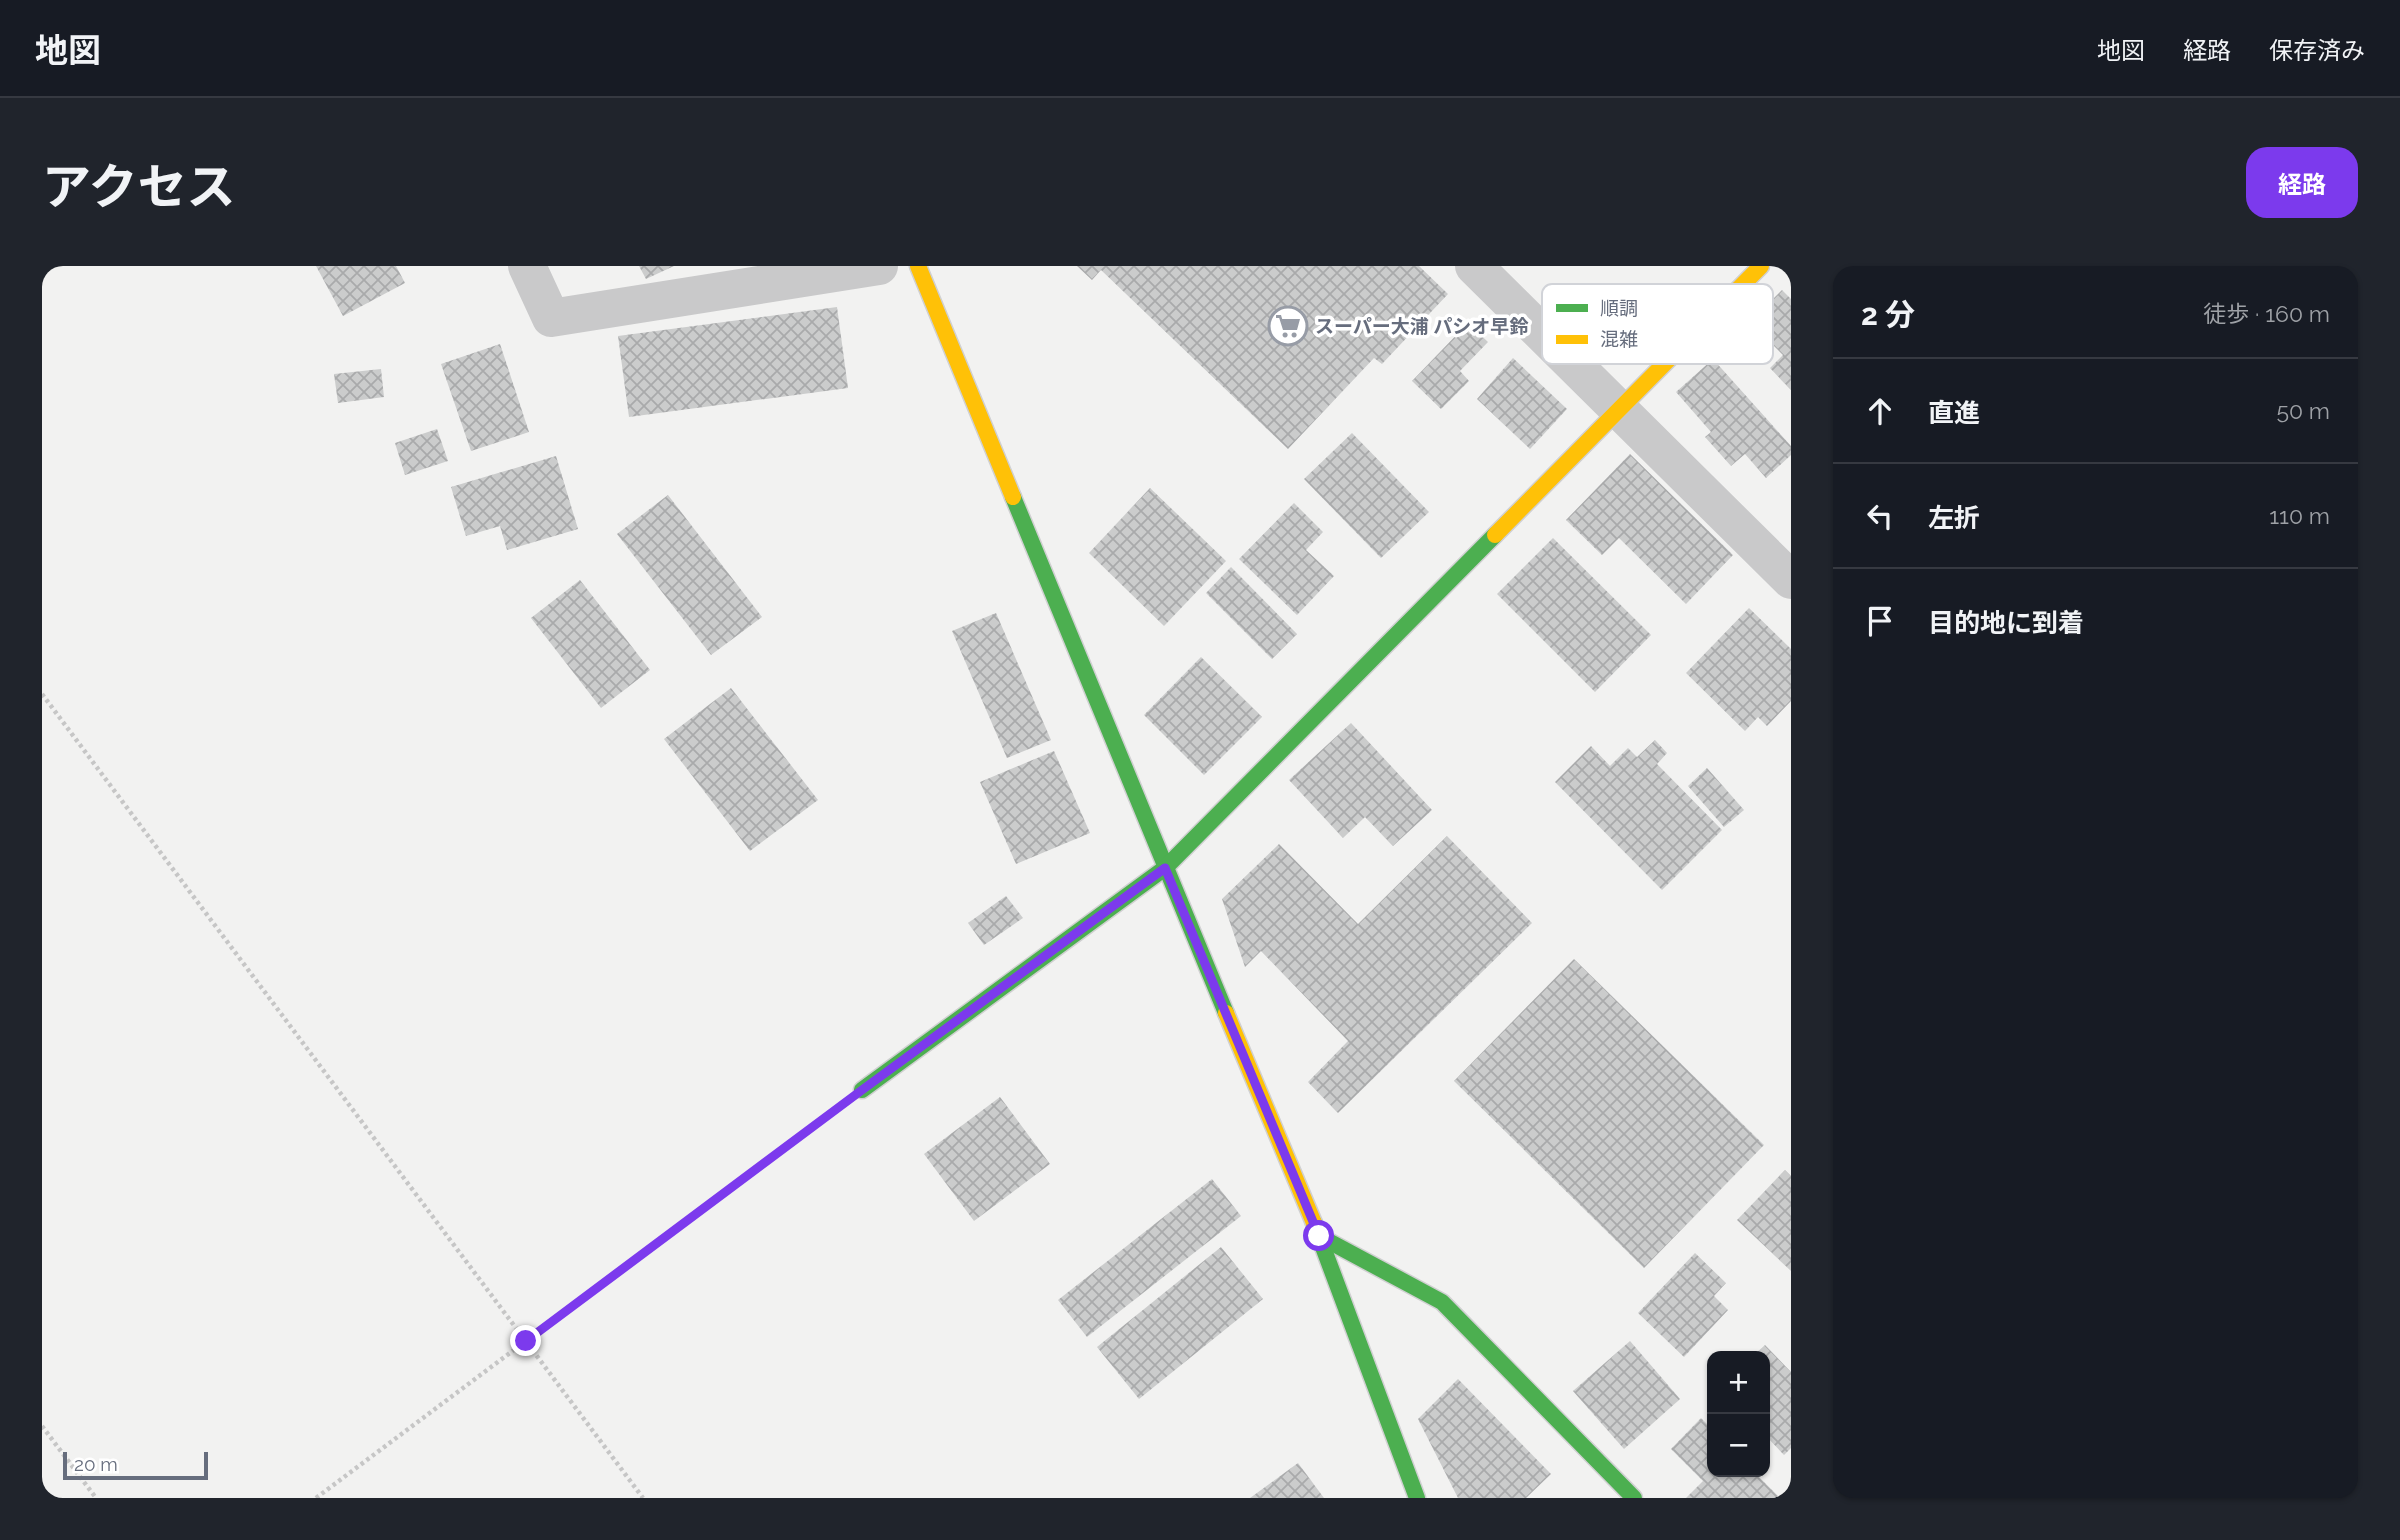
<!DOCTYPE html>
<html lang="ja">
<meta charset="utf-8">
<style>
body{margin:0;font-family:Raleway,"Noto Sans JP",sans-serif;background:#20242c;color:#f1f3f6}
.controls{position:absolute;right:21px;bottom:21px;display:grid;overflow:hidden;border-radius:14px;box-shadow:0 2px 5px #0004}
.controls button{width:63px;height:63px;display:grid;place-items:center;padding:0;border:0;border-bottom:2px solid #363941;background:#171b24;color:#f1f3f6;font:35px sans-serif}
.scale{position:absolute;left:21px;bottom:18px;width:145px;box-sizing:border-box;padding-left:7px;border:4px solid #666d7d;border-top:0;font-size:19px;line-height:24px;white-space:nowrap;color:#666d7d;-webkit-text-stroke:5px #fff;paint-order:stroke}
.stop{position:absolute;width:21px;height:21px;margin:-16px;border:5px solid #7c3aed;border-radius:50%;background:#fff}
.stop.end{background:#7c3aed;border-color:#fff;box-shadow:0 2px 7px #0008}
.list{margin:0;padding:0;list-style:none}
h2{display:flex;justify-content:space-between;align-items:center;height:91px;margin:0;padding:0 28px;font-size:30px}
h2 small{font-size:23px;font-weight:400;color:#9ea1a6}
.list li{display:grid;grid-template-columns:46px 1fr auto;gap:21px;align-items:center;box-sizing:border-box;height:105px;padding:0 28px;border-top:2px solid #363941}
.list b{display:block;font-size:26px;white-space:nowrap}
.list em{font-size:23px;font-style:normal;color:#9ea1a6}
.icon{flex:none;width:38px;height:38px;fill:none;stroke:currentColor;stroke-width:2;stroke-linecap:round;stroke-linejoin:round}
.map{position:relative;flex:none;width:1749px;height:1232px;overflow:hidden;border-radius:21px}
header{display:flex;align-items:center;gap:42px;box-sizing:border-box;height:98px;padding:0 35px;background:#171b24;border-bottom:2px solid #363941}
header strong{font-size:33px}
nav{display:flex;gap:38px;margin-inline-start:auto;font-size:24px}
.intro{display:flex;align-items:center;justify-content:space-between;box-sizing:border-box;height:168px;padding:0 42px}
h1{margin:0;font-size:49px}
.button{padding:18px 32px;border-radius:21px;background:#7c3aed;color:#fff;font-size:24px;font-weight:700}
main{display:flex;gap:42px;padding:0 42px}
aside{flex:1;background:#171b24;border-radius:21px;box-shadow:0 2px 5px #0004}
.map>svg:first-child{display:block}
.building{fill:url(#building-cross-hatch)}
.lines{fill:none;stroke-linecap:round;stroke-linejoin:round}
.fast-casing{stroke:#d0d0d1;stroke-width:19}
.slow-casing{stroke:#d0d0d1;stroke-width:19}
.path{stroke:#c6c6c6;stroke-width:4.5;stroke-dasharray:3.5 3.5;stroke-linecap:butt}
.street{stroke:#c9c9ca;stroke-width:38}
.fast{stroke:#4caf50;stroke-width:16}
.slow{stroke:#ffc107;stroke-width:16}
.route{stroke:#7c3aed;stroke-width:9}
.labels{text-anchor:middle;stroke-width:7;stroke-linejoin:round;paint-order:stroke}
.poi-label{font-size:19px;font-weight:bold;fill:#666d7d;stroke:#fff;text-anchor:start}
.key{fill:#fff;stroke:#d1d3d8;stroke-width:2}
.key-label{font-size:19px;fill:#666d7d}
</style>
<header>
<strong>地図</strong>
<nav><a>地図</a><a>経路</a><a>保存済み</a></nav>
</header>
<div class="intro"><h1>アクセス</h1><a class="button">経路</a></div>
<main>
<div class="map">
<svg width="1749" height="1232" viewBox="0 0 1749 1232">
<defs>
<pattern id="building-cross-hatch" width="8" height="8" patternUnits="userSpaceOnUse" patternTransform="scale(1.75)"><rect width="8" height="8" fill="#cbcccc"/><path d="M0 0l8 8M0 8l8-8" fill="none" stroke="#a9aaab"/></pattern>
</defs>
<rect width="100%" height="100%" fill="#f2f2f1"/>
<!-- building -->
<g class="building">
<polygon points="274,0 354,0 363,17 301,50"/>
<polygon points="597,0 632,0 604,13"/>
<polygon points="1035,0 1377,0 1406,28 1340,98 1332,92 1246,183 1059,4 1050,14"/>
<polygon points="1740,24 1749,33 1749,124 1728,102 1741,89 1708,56"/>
<polygon points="795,41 806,122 587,151 576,70"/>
<polygon points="1426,57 1446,76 1418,105 1427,115 1399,143 1370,115"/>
<polygon points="458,78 487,166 429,185 399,98"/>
<polygon points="1471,92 1525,143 1488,183 1435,133"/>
<polygon points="1671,93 1749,180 1749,189 1724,212 1703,188 1689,200 1663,171 1669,166 1634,126"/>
<polygon points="339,103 342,131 296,137 292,108"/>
<polygon points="395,163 406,195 363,209 353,177"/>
<polygon points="1310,167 1387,246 1339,292 1262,213"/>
<polygon points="1588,188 1691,289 1644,338 1577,272 1560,289 1524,254"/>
<polygon points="514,190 536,263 465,284 458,260 424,270 409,221"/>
<polygon points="1108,222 1184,295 1122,360 1047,287"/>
<polygon points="626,229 720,351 669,389 575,268"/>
<polygon points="1252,237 1281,266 1264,284 1292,310 1255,349 1197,293"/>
<polygon points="1511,272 1609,369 1553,426 1455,328"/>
<polygon points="1189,301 1255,368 1230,393 1164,327"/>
<polygon points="538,314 608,404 559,442 489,352"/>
<polygon points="1707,342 1749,383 1749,435 1725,460 1716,451 1703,465 1644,407"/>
<polygon points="954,347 1009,474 965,492 910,365"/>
<polygon points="1159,391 1220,451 1162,509 1102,449"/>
<polygon points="689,422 776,534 708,585 622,473"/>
<polygon points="1309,457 1390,544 1351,580 1323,551 1301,572 1247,514"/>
<polygon points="1613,474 1625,487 1615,498 1680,564 1620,624 1513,516 1549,480 1568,500 1586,482 1595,491"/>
<polygon points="1012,485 1048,567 974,598 938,516"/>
<polygon points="1665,502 1702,544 1682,561 1646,520"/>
<polygon points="1405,570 1490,657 1296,847 1266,816 1306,775 1219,685 1203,701 1180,633 1237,578 1316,658"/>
<polygon points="964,630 981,652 942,679 926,657"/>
<polygon points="1532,693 1722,879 1602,1002 1412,815"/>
<polygon points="958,831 1008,898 932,955 882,888"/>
<polygon points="1743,904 1749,910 1749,1005 1695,954"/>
<polygon points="1170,913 1199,950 1045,1071 1016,1034"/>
<polygon points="1179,981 1221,1033 1097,1133 1055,1081"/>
<polygon points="1653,987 1684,1017 1672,1030 1686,1044 1642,1091 1596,1047"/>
<polygon points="1588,1075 1638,1133 1582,1183 1531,1125"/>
<polygon points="1723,1079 1749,1106 1749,1182 1742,1189 1723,1169 1723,1090 1711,1090"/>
<polygon points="1416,1113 1509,1208 1484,1232 1416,1232 1376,1153"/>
<polygon points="1659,1152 1670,1163 1670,1206 1712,1206 1738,1232 1644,1232 1661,1215 1629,1183"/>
<polygon points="1256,1197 1282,1232 1208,1232"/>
</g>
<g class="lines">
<defs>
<g id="fast">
<polyline points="971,231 1184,747"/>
<polyline points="820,824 1123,602 1453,269"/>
<polyline points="1272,957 1375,1232"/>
<polyline points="1277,970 1400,1036 1592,1232"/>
</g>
<g id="slow">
<polyline points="876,0 971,231"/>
<polyline points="1453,269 1719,0"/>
<polyline points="1184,747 1272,957"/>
</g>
</defs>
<!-- fast casing -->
<use href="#fast" class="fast-casing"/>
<!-- slow casing -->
<use href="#slow" class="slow-casing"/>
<!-- path -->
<g class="path">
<polyline points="0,428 601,1232"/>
<polyline points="0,1160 54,1232"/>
<polyline points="274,1232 786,849"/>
</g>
<!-- street -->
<g class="street">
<polyline points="485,0 509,52 837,0"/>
<polyline points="1432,0 1749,314"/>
</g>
<!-- fast -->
<use href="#fast" class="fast"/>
<!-- slow -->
<use href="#slow" class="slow"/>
</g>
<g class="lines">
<!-- route -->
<polyline class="route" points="484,1075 820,824 1123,602 1277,970"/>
</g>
<!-- icons -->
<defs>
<symbol id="supermarket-ring" viewBox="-11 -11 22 22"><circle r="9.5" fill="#fff" stroke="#979ca6" stroke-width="1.5"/><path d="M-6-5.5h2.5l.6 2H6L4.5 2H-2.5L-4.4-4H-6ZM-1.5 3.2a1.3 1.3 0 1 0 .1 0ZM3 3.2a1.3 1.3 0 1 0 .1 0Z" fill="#979ca6"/></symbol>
</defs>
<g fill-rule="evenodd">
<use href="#supermarket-ring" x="1224" y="38" width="44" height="44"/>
</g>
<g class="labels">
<!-- poi labels -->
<g class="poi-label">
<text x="1273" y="67">スーパー大浦 パシオ早鈴</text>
</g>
</g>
<!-- legend -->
<rect x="1500" y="18" width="231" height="80" rx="10" class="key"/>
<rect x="1514" y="38" width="32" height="8" fill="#4caf50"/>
<rect x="1514" y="69" width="32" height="9" fill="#ffc107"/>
<g class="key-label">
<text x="1558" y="49">順調</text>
<text x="1558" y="80">混雑</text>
</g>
</svg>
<div class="controls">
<button>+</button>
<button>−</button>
</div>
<div class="scale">20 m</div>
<div class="stop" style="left:1277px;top:970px"></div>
<div class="stop end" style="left:484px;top:1075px"></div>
</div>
<aside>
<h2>2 分<small>徒歩 · 160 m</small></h2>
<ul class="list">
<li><svg class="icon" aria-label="ahead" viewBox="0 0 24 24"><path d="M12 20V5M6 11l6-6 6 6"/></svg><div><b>直進</b></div><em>50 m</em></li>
<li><svg class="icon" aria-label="left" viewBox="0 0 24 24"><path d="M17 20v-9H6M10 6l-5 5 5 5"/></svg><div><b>左折</b></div><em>110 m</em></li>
<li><svg class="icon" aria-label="arrive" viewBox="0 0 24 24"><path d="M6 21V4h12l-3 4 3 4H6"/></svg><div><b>目的地に到着</b></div></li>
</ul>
</aside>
</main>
